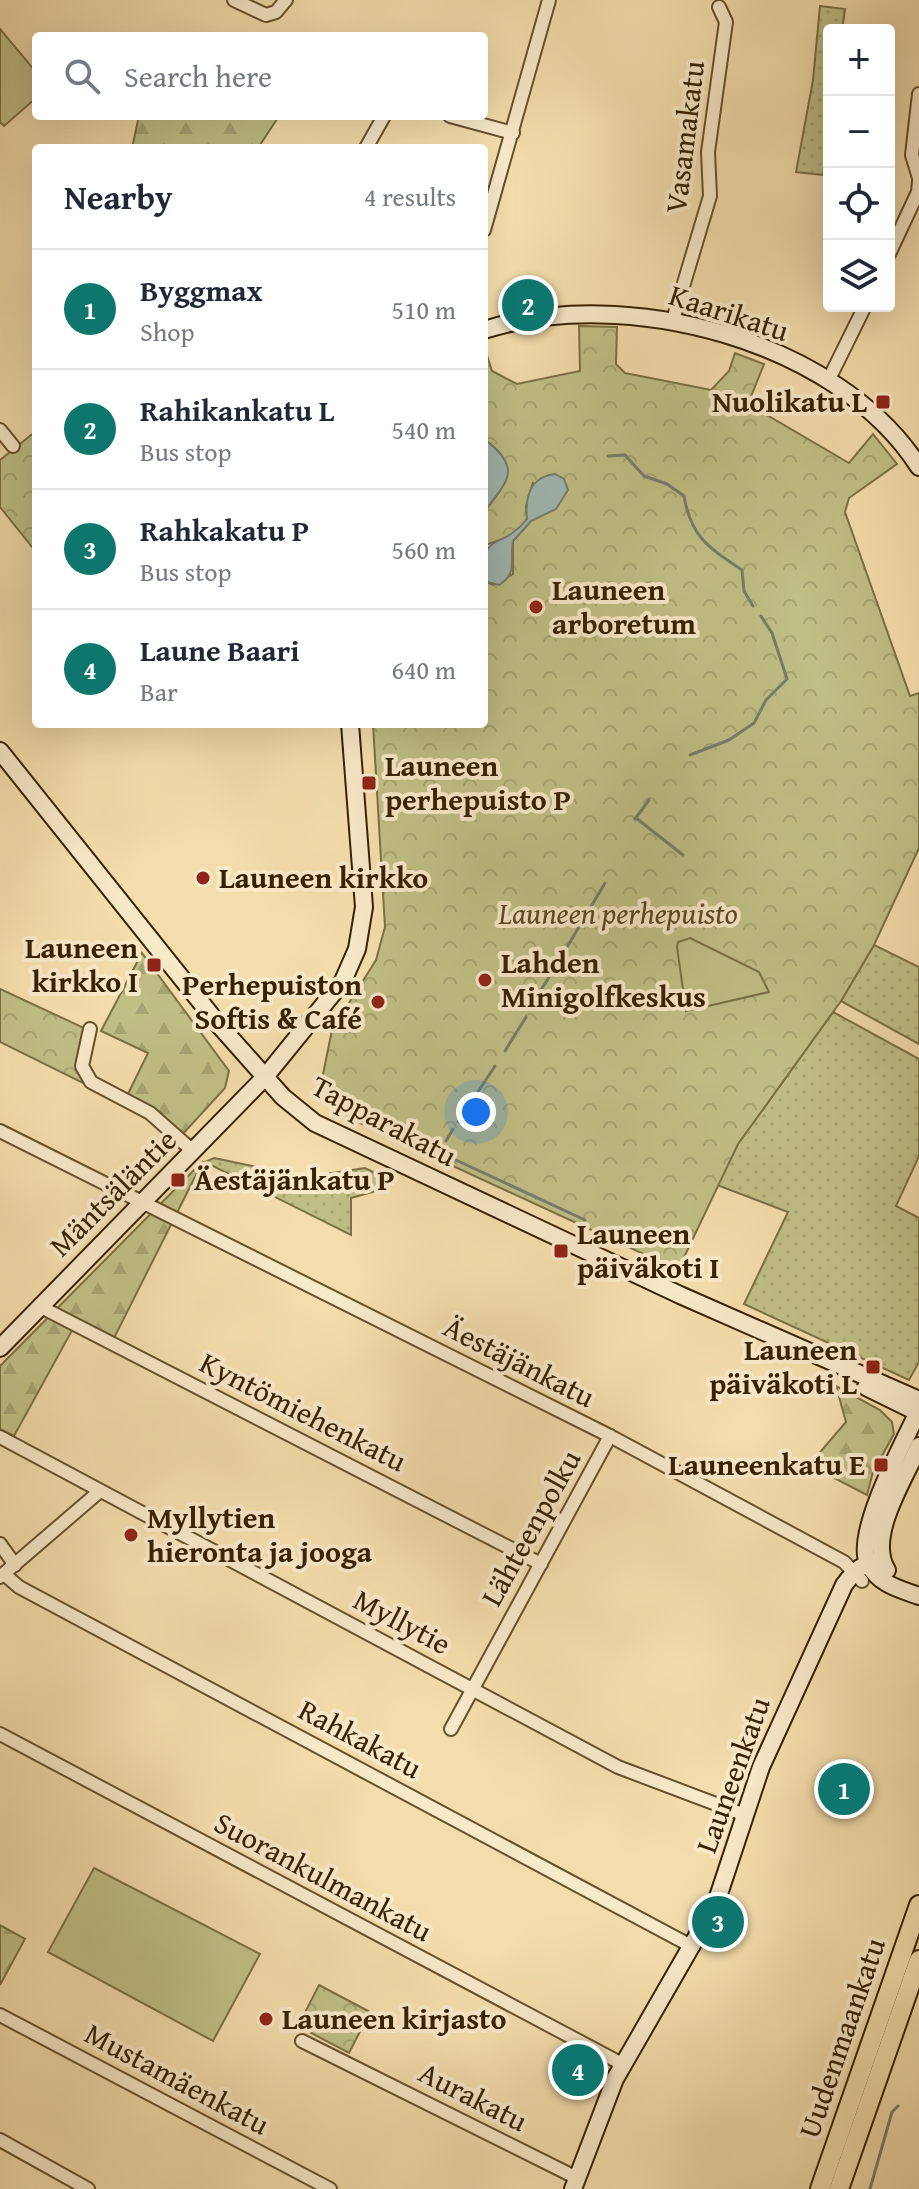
<!DOCTYPE html>
<meta charset="utf-8">
<style>
body{margin:0;font-family:"Gentium Book Plus",serif;background:#f2f2f3;color:#1f2937}
.controls{position:absolute;right:24px;top:24px;display:grid;overflow:hidden;border-radius:8px;box-shadow:0 8px 32px #0002}
.controls button{width:72px;height:72px;display:grid;place-items:center;padding:0;border:0;border-bottom:2px solid #e0e1e3;background:#fff;color:#1f2937;font:40px sans-serif}
.you{position:absolute;left:476px;top:1112px;width:28px;height:28px;margin:-20px;border:6px solid #fff;border-radius:50%;background:#1a73e8;box-shadow:0 0 0 12px #1a73e833}
.badge{display:grid;place-items:center;width:52px;height:52px;border-radius:50%;background:#0f766e;color:#fff;font-size:26px;font-weight:700}
.pin{position:absolute;translate:-50% -50%;border:4px solid #fff;box-shadow:0 2px 8px #0006}
.list{margin:0;padding:0;list-style:none}
h2{display:flex;justify-content:space-between;align-items:center;height:104px;margin:0;padding:0 32px;font-size:34px}
h2 small{font-size:26px;font-weight:400;color:#747a83}
.list li{display:grid;grid-template-columns:52px 1fr auto;gap:24px;align-items:center;box-sizing:border-box;height:120px;padding:0 32px;border-top:2px solid #e0e1e3}
.list b{display:block;font-size:30px;white-space:nowrap}
.list p{margin:0;font-size:26px;white-space:nowrap;color:#747a83}
.list em{font-size:26px;font-style:normal;color:#747a83}
.icon{flex:none;width:44px;height:44px;fill:none;stroke:currentColor;stroke-width:2;stroke-linecap:round;stroke-linejoin:round}
.map{position:relative;flex:none;width:919px;height:2189px;overflow:hidden}
.search{position:absolute;background:#fff;box-shadow:0 8px 32px #0002;left:32px;top:32px;width:456px;height:88px;display:flex;align-items:center;gap:20px;box-sizing:border-box;padding:0 28px;border-radius:8px;color:#747a83;font-size:30px}
.panel{position:absolute;background:#fff;box-shadow:0 8px 32px #0002;left:32px;top:144px;width:456px;height:584px;border-radius:8px}
.map>svg:first-child{display:block}
.grass{fill:url(#grass-dots);stroke:#7b7044;stroke-width:2}
.forest{fill:url(#forest-firs);stroke:#7b7044;stroke-width:2}
.park{fill:url(#park-crowns);stroke:#7b7044;stroke-width:2}
.pitch{fill:#c0bf86;stroke:#7b7044;stroke-width:2}
.water{fill:#a1b9b5;stroke:#767d6d;stroke-width:2}
.lines{fill:none;stroke-linecap:round;stroke-linejoin:round}
.stream{stroke:#767d6d;stroke-width:3}
.street-casing{stroke:#66512c;stroke-width:16}
.secondary-casing{stroke:#362202;stroke-width:20}
.primary-casing{stroke:#362202;stroke-width:22}
.street{stroke:#f8e9c9;stroke-width:12}
.secondary{stroke:#f8e9c9;stroke-width:16}
.primary{stroke:#f4ddac;stroke-width:18}
.poi-dot{fill:#8f2418;stroke:#f8e9c9;stroke-width:3}
.labels{text-anchor:middle;stroke-width:8;stroke-linejoin:round;paint-order:stroke}
.street-label{font-size:30px;fill:#362202;stroke:#f8e9c9}
.poi-label{font-size:30px;font-weight:bold;fill:#362202;stroke:#f8e9c9;text-anchor:start}
.park-label{font-size:30px;font-style:italic;fill:#584923;stroke:#f8e9c9}
</style>
<div class="map">
<svg width="919" height="2189" viewBox="0 0 919 2189">
<defs>
<pattern id="grass-dots" width="8" height="8" patternUnits="userSpaceOnUse" patternTransform="scale(2)"><rect width="8" height="8" fill="#c0bf86"/><path d="M2 2h.1M6 6h.1" fill="none" stroke="#a6a472" stroke-width="1.8" stroke-linecap="round"/></pattern>
<pattern id="forest-firs" width="22" height="20" patternUnits="userSpaceOnUse" patternTransform="scale(2)"><rect width="22" height="20" fill="#c0bf86"/><path d="M5 1l3.5 6h-7zM16 11l3.5 6h-7z" fill="#a6a472"/></pattern>
<pattern id="park-crowns" width="20" height="18" patternUnits="userSpaceOnUse" patternTransform="scale(2)"><rect width="20" height="18" fill="#c0bf86"/><path d="M2 6a3 3 0 1 1 6 0M12 15a3 3 0 1 1 6 0" fill="none" stroke="#a6a472"/></pattern>
</defs>
<rect width="100%" height="100%" fill="#f4ddac"/>
<filter id="stains"><feTurbulence type="fractalNoise" baseFrequency=".0025" numOctaves="4"/><feColorMatrix values="0 0 0 0 .2 0 0 0 0 .09 0 0 0 0 .02 0 0 0 .5 -.17"/></filter>
<radialGradient id="worn" r=".72"><stop offset=".6" stop-color="#630" stop-opacity="0"/><stop offset="1" stop-color="#630" stop-opacity=".3"/></radialGradient>
<!-- grass -->
<g class="grass">
<polygon points="820,6 845,9 842,30 829,30 829,126 823,175 796,172 813,80"/>
<polygon points="874,945 919,967 919,1044 841,1001"/>
<polygon points="833,1012 919,1059 919,1156 896,1206 919,1218 919,1362 909,1380 744,1304 788,1212 717,1185 738,1144"/>
<polygon points="214,1158 305,1177 365,1168 392,1181 387,1188 351,1198 351,1235 205,1162"/>
</g>
<!-- forest -->
<g class="forest">
<polygon points="139,116 279,116 258,148 132,148"/>
<polygon points="142,953 229,1071 225,1088 182,1135 127,1096 148,1053 101,1031"/>
<polygon points="203,1161 112,1342 75,1325 14,1436 0,1429 0,1366"/>
<polygon points="836,1386 880,1410 892,1422 894,1434 873,1472 867,1495 809,1465 846,1422"/>
<polygon points="0,1925 25,1939 0,1985"/>
</g>
<!-- park -->
<g class="park">
<path d="M579,326L617,327L616,364L625,373L711,390L729,371L735,353L764,364L748,404L849,463L873,434L897,464L849,498L845,512L910,696L919,693V848L874,945L841,1001L738,1144L678,1270L347,1117L340,1094L322,1079L332,1030L376,960L385,927L373,724H484V581L493,585L513,574V541L531,521L533,482L526,506L527,519L515,535L488,544L484,550V512C506,483 523,467 484,439V346L492,371L517,384L580,371Z"/>
<polygon points="36,431 36,552 0,507 0,460"/>
<polygon points="0,989 84,1028 76,1069 87,1085 0,1042"/>
<polygon points="319,1985 370,2012 349,2053 298,2026"/>
</g>
<!-- pitch -->
<g class="pitch">
<polygon points="0,29 36,72 36,98 4,126 0,122"/>
<polygon points="690,938 759,972 769,992 686,1011 677,947 678,942"/>
<polygon points="94,1868 260,1954 213,2041 48,1952"/>
</g>
<!-- water -->
<g class="water">
<path d="M484,439C523,469 508,480 484,512Z"/>
<path d="M555,474L564,479L568,490L556,509L531,521L513,541C509,560 519,572 499,585L484,581C481,528 500,553 527,519C525,496 530,477 555,474Z"/>
</g>
<g class="lines">
<!-- stream -->
<g class="stream">
<path d="M608,456L625,455L644,476L667,484L684,496C691,537 708,547 742,570L744,591L753,606"/>
<polyline points="690,755 729,740 754,723 766,700 787,679 772,633 761,616"/>
<polyline points="636,818 683,855"/>
<polyline points="635,819 649,800"/>
<polyline points="567,947 605,883"/>
<polyline points="541,990 564,953"/>
<polyline points="531,1008 537,999"/>
<polyline points="505,1051 526,1017"/>
<polyline points="458,1122 495,1066"/>
<polyline points="446,1141 453,1129"/>
<polyline points="443,1146 445,1155 585,1220"/>
<polyline points="870,2189 892,2112 898,2106"/>
</g>
<defs>
<g id="street">
<polyline points="234,0 266,15 276,12 286,0"/>
<polyline points="919,94 912,155 919,178"/>
<polyline points="450,116 513,133"/>
<polyline points="366,148 384,116"/>
<polyline points="484,230 549,0"/>
<polyline points="889,254 918,192 919,181"/>
<polyline points="673,320 710,196 708,152 726,22 719,7"/>
<polyline points="828,381 865,306"/>
<polyline points="0,430 13,446"/>
<polyline points="90,1029 82,1066 91,1082 150,1113 194,1152"/>
<polyline points="0,1131 610,1436 844,1562 862,1581"/>
<polyline points="41,1307 541,1564"/>
<polyline points="0,1437 618,1767 745,1815"/>
<polyline points="0,1544 15,1565"/>
<polyline points="4,1574 19,1587 693,1947"/>
<polyline points="0,1577 100,1491"/>
<polyline points="451,1729 610,1436"/>
<polyline points="0,1734 622,2064"/>
<polyline points="0,2015 330,2189"/>
<polyline points="302,2041 577,2178"/>
<polyline points="0,2140 88,2189"/>
</g>
<g id="secondary">
<path d="M484,330C624,285 837,339 919,467"/>
<polyline points="0,751 219,1025 283,1097 315,1123 680,1295 919,1400"/>
<polyline points="0,1348 265,1077 343,981 357,949 364,907 350,724"/>
<polyline points="866,1387 919,1413"/>
<path d="M919,1410C905,1440 854,1533 868,1563C878,1584 899,1589 919,1596"/>
<path d="M887,1570C866,1537 905,1478 919,1446"/>
<path d="M573,2189L615,2079L716,1903L761,1767L844,1585C855,1570 863,1562 882,1562"/>
</g>
<g id="primary">
<polyline points="820,2189 919,1905"/>
<polyline points="839,2189 919,1960"/>
</g>
</defs>
<!-- street casing -->
<use href="#street" class="street-casing"/>
<!-- secondary casing -->
<use href="#secondary" class="secondary-casing"/>
<!-- primary casing -->
<use href="#primary" class="primary-casing"/>
<!-- street -->
<use href="#street" class="street"/>
<!-- secondary -->
<use href="#secondary" class="secondary"/>
<!-- primary -->
<use href="#primary" class="primary"/>
</g>
<!-- markers -->
<g class="poi-dot">
<rect x="875" y="394" width="16" height="16" rx="4"/>
<circle cx="536" cy="607" r="8"/>
<rect x="361" y="775" width="16" height="16" rx="4"/>
<circle cx="203" cy="878" r="8"/>
<rect x="146" y="957" width="16" height="16" rx="4"/>
<circle cx="485" cy="980" r="8"/>
<circle cx="378" cy="1002" r="8"/>
<rect x="170" y="1172" width="16" height="16" rx="4"/>
<rect x="553" y="1243" width="16" height="16" rx="4"/>
<rect x="865" y="1359" width="16" height="16" rx="4"/>
<rect x="873" y="1457" width="16" height="16" rx="4"/>
<circle cx="131" cy="1535" r="8"/>
<circle cx="266" cy="2019" r="8"/>
</g>
<g class="labels">
<!-- street labels -->
<g class="street-label">
<text transform="translate(685 137) rotate(-83)" y="10">Vasamakatu</text>
<text transform="translate(729 313) rotate(18)" y="10">Kaarikatu</text>
<text transform="translate(384 1121) rotate(28)" y="10">Tapparakatu</text>
<text transform="translate(113 1193) rotate(-45)" y="10">Mäntsäläntie</text>
<text transform="translate(519 1362) rotate(27)" y="10">Äestäjänkatu</text>
<text transform="translate(303 1412) rotate(27)" y="10">Kyntömiehenkatu</text>
<text transform="translate(531 1528) rotate(-61)" y="10">Lähteenpolku</text>
<text transform="translate(402 1622) rotate(28)" y="10">Myllytie</text>
<text transform="translate(360 1739) rotate(28)" y="10">Rahkakatu</text>
<text transform="translate(733 1775) rotate(-70)" y="10">Launeenkatu</text>
<text transform="translate(323 1877) rotate(28)" y="10">Suorankulmankatu</text>
<text transform="translate(842 2038) rotate(-71)" y="10">Uudenmaankatu</text>
<text transform="translate(177 2079) rotate(28)" y="10">Mustamäenkatu</text>
<text transform="translate(473 2097) rotate(27)" y="10">Aurakatu</text>
</g>
<!-- poi labels -->
<g class="poi-label">
<text x="867" y="412" text-anchor="end">Nuolikatu L</text>
<text x="552" y="600">Launeen<tspan x="552" dy="34">arboretum</tspan></text>
<text x="385" y="776">Launeen<tspan x="385" dy="34">perhepuisto P</tspan></text>
<text x="219" y="888">Launeen kirkko</text>
<text x="138" y="958" text-anchor="end">Launeen<tspan x="138" dy="34">kirkko I</tspan></text>
<text x="501" y="973">Lahden<tspan x="501" dy="34">Minigolfkeskus</tspan></text>
<text x="362" y="995" text-anchor="end">Perhepuiston<tspan x="362" dy="34">Softis &amp; Café</tspan></text>
<text x="194" y="1190">Äestäjänkatu P</text>
<text x="577" y="1244">Launeen<tspan x="577" dy="34">päiväkoti I</tspan></text>
<text x="857" y="1360" text-anchor="end">Launeen<tspan x="857" dy="34">päiväkoti L</tspan></text>
<text x="865" y="1475" text-anchor="end">Launeenkatu E</text>
<text x="147" y="1528">Myllytien<tspan x="147" dy="34">hieronta ja jooga</tspan></text>
<text x="282" y="2029">Launeen kirjasto</text>
</g>
<!-- park labels -->
<g class="park-label">
<text x="618" y="924">Launeen perhepuisto</text>
</g>
</g>
<rect width="100%" height="100%" filter="url(#stains)"/>
<rect width="100%" height="100%" fill="url(#worn)"/>
</svg>
<div class="controls">
<button>+</button>
<button>−</button>
<button><svg class="icon" aria-label="locate" viewBox="0 0 24 24"><circle cx="12" cy="12" r="6"/><path d="M12 2v4M12 18v4M2 12h4M18 12h4"/></svg></button>
<button><svg class="icon" aria-label="layers" viewBox="0 0 24 24"><path d="M12 4l9 5-9 5-9-5zM3 14l9 5 9-5"/></svg></button>
</div>
<div class="you"></div>
<div class="pin badge" style="left:844px;top:1789px">1</div>
<div class="pin badge" style="left:528px;top:305px">2</div>
<div class="pin badge" style="left:718px;top:1922px">3</div>
<div class="pin badge" style="left:578px;top:2070px">4</div>
<div class="search"><svg class="icon" aria-label="search" viewBox="0 0 24 24"><circle cx="10" cy="10" r="6"/><path d="M15 15l6 6"/></svg>Search here</div>
<section class="panel">
<h2>Nearby<small>4 results</small></h2>
<ul class="list">
<li><span class="badge">1</span><div><b>Byggmax</b><p>Shop</p></div><em>510 m</em></li>
<li><span class="badge">2</span><div><b>Rahikankatu L</b><p>Bus stop</p></div><em>540 m</em></li>
<li><span class="badge">3</span><div><b>Rahkakatu P</b><p>Bus stop</p></div><em>560 m</em></li>
<li><span class="badge">4</span><div><b>Laune Baari</b><p>Bar</p></div><em>640 m</em></li>
</ul>
</section>
</div>
